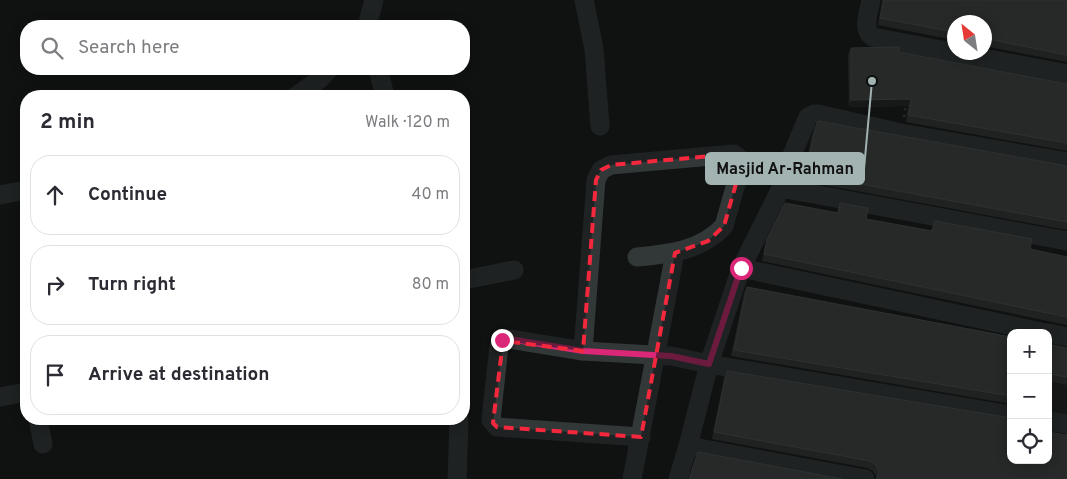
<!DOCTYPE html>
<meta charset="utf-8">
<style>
body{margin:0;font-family:Overpass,sans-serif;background:#f7f7f7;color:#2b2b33}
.controls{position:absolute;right:15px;bottom:15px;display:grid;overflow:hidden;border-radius:10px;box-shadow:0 2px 12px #0003}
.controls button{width:45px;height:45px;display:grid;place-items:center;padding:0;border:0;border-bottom:1px solid #e1e1e2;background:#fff;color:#2b2b33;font:25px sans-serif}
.compass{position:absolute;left:947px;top:15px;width:45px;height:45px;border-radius:50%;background:#fff;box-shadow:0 2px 12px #0003;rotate:330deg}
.stop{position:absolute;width:15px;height:15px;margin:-11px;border:4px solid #db2777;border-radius:50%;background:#fff}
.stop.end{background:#db2777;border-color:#fff;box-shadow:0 1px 5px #0008}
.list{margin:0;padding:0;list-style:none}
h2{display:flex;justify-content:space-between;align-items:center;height:65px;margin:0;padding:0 20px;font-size:21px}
h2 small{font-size:16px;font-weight:400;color:#7c7c81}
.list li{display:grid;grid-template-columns:32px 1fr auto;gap:15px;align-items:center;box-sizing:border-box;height:80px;margin:0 10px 10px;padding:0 10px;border:1px solid #e1e1e2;border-radius:20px}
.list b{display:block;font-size:19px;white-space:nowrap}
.list em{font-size:16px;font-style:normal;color:#7c7c81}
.icon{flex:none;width:28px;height:28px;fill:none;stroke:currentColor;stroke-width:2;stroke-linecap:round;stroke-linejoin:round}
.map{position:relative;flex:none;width:1067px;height:479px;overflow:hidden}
.search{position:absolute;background:#fff;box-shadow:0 2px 12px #0003;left:20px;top:20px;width:450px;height:55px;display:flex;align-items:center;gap:12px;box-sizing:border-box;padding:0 18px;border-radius:20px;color:#7c7c81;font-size:19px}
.panel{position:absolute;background:#fff;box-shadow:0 2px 12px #0003;left:20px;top:90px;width:450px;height:335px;border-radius:20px}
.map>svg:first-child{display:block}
.built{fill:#1d1f1f}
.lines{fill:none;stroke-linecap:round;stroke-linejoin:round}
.path{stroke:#383e3e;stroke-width:3;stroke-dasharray:2.5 4;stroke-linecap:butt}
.minor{stroke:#323737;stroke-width:19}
.wall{fill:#343737}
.shaded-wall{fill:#212323}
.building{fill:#404544;stroke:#4f5656}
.route{stroke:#db2777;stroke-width:6}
.marked{fill:none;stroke:#f3283d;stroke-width:4;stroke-dasharray:10 6;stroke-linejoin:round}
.leader{fill:none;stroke:#a2b3b2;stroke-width:2}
.callout-dot{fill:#a2b3b2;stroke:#0c0d0d;stroke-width:2}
.callout{fill:#a2b3b2;stroke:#a2b3b2;stroke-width:2}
.callout-label{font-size:16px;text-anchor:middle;font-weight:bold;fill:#111}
</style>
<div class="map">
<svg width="1067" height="479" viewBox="0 0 1067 479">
<rect width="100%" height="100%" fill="#111212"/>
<!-- built -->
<polygon class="built" points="1048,381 1067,385 1067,416 1048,412"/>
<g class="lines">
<!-- path -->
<polyline class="path" points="904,117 906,104"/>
<!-- minor -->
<g class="minor">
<polyline points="584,0 594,49 600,126"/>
<path d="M871,0C869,12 861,30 873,37L1067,74"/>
<polyline points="367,26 374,0"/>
<polyline points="378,69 385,96"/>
<polyline points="296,96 320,79 329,69"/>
<polyline points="781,188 1067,241"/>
<polyline points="0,195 26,190"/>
<polyline points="741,268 1046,333"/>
<polyline points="464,280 514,270"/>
<polyline points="1048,333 1067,337"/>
<path d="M583,351L596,180L601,170L611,165L734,154L738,157L741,166L724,226C701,251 669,254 637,257"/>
<polyline points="0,397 21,393 26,395"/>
<polyline points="38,419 43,444"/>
<polyline points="1048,421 1067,424"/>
<polyline points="641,437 497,427 491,420 499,346 503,341 509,339 583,351 671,356 709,364 1011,415"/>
<polyline points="688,446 865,479"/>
<polyline points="457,479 459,419"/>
<polyline points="632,479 675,253"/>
<polyline points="678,479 688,446 709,364 741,268 781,188 789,162 808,117 814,114 818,114 901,133 1067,162"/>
</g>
</g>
<!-- wall -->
<g class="wall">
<polygon points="882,0 1067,0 1067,62 984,46 984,22 954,22 954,40 878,25 882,2"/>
<polygon points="851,48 899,52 1067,84 1067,151 906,122 909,106 849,107 848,55"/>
<polygon points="818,121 1067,166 1067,230 803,181 812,135"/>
<polygon points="840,203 866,219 931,231 935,221 1030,249 1067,257 1067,325 762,261 765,246 767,239 837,213"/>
<polygon points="747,287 1011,337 1011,404 731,356 744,293"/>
<polygon points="1048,344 1067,348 1067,385 1048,381"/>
<polygon points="727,371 1011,418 876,479 876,476 873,471 867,468 712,439 724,378"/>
</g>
<!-- shaded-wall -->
<polygon class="shaded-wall" points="911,99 909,106 849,107 851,100"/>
<!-- building -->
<g class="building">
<polygon points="884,0 1067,0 1067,55 984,38 984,22 954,22 954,32 880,18"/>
<polygon points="899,47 899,52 1067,84 1067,143 908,115 911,99 851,100 851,48"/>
<polygon points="818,121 1067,166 1067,222 806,174 815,128"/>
<polygon points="785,203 838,213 840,203 868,208 866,219 932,231 935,221 1032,239 1030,249 1067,257 1067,317 764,254 767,239"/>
<polygon points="747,287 1011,337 1011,396 734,350"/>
<polygon points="1048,344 1067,348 1067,377 1048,374"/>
<polygon points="727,371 1011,418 1011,460 1048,460 1048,432 1067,435 1067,479 876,479 879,474 878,469 875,464 870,461 714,432"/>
<polygon points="698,452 842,479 689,479"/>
</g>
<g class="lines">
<!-- route -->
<polyline class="route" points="502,340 509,339 583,351 671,356 709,364 741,268"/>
</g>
<!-- marked area -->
<path d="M0 0H1067V479H0ZM734,154L741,166L724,226L708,241L675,253L641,437L497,427L493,423L503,341L583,351L596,180L601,170L611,165Z" fill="#111212" fill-opacity=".55" fill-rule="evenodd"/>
<path class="marked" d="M734,154L741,166L724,226L708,241L675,253L641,437L497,427L493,423L503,341L583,351L596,180L601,170L611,165Z"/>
<!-- callouts -->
<path class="leader" d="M872 81L864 169"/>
<circle class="callout-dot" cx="872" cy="81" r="5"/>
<rect class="callout" x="706" y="153" width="158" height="31" rx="5"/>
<g class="callout-label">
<text x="785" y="174">Masjid Ar-Rahman</text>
</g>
</svg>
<div class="controls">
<button>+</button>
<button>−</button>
<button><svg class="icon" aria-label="locate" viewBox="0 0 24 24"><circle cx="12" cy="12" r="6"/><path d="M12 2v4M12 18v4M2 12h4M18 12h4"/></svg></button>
</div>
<svg class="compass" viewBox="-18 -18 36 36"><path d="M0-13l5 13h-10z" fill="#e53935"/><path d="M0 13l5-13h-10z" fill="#7c7c81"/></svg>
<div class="stop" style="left:741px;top:268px"></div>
<div class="stop end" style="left:502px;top:340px"></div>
<div class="search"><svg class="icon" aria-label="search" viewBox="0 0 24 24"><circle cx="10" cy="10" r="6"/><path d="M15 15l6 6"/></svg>Search here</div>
<section class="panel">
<h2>2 min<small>Walk · 120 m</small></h2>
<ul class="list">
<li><svg class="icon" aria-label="ahead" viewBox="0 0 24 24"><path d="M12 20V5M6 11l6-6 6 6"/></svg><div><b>Continue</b></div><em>40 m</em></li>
<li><svg class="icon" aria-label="right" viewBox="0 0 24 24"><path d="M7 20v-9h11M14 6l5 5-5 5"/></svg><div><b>Turn right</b></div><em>80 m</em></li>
<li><svg class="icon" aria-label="arrive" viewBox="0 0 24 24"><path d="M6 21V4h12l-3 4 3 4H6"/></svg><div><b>Arrive at destination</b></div></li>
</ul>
</section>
</div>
